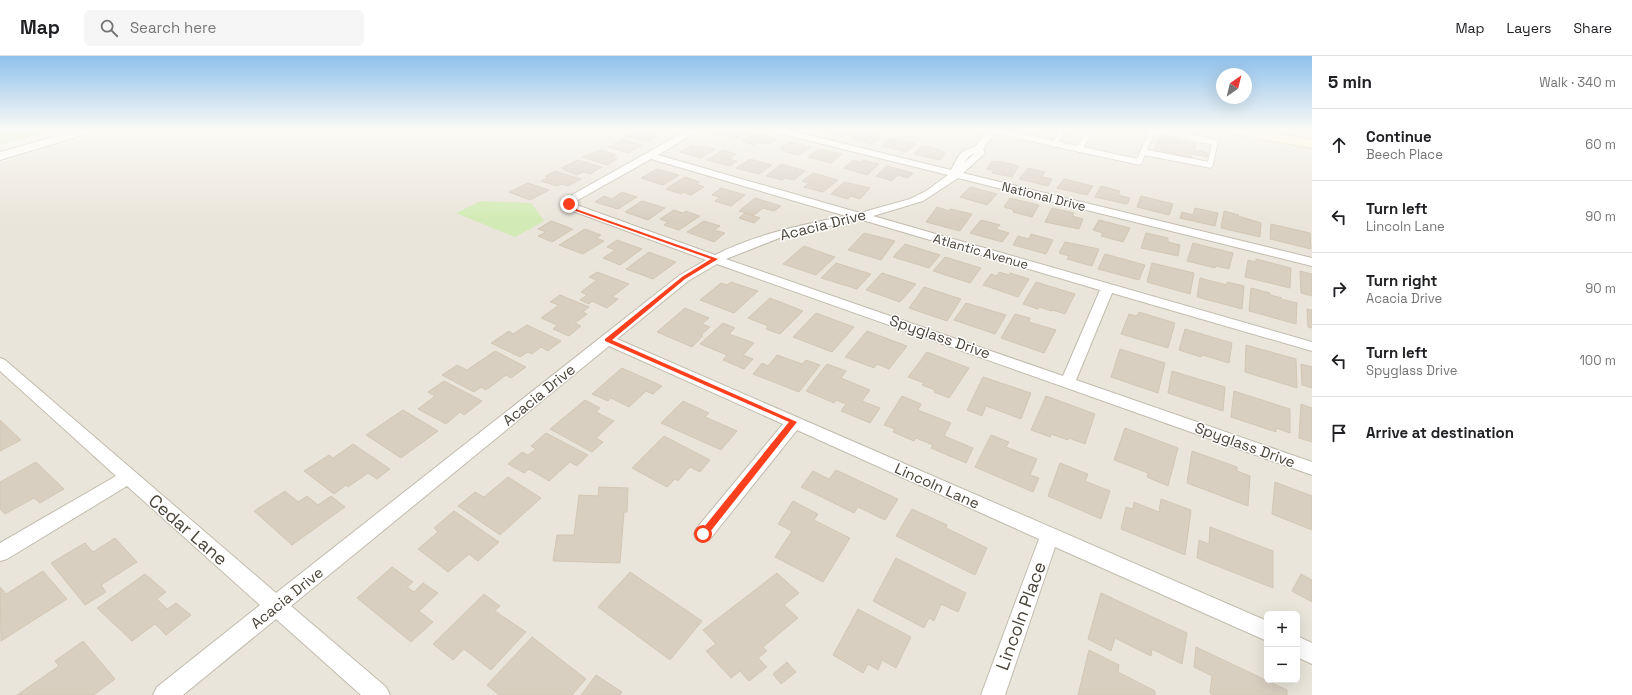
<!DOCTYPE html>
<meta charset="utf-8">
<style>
body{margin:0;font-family:"Space Grotesk",sans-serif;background:#f6f6f6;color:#202124}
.controls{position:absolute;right:12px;bottom:12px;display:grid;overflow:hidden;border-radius:6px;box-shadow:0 4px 16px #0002}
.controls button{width:36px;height:36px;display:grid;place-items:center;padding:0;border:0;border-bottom:1px solid #e0e0e0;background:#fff;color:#202124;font:20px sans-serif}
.compass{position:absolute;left:1216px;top:12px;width:36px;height:36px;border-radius:50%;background:#fff;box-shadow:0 4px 16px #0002;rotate:35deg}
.stop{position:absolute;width:12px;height:12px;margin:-9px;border:3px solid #fc3f1d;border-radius:50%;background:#fff}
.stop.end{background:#fc3f1d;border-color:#fff;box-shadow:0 1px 4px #0008}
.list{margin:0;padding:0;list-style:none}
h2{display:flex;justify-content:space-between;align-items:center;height:52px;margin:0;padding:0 16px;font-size:17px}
h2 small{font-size:13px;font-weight:400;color:#757577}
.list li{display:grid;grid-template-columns:26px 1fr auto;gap:12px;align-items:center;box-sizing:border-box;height:72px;padding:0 16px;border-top:1px solid #e0e0e0}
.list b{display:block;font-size:15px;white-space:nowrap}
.list p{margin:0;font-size:13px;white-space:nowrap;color:#757577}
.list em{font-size:13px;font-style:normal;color:#757577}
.icon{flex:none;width:22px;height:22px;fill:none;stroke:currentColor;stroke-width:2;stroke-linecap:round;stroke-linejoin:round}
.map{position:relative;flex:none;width:1312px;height:639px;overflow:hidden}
header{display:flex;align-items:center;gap:24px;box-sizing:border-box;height:56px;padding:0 20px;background:#fff;border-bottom:1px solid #e0e0e0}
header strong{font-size:19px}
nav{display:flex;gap:22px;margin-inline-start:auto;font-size:14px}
.search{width:280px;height:36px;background:#f6f6f6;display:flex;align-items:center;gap:10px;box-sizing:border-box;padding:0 14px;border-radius:6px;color:#757577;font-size:15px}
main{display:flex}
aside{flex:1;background:#fff}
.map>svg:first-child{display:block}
.residential{fill:#eae5da;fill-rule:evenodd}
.green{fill:#d2eab5}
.building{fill:#d8cfc1;stroke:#d3c7b4}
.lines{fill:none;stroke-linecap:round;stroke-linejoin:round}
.service-casing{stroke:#c2bbae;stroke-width:7}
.minor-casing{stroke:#c2bbae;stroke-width:2}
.tertiary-casing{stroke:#c2bbae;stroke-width:2}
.secondary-casing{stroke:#d6c79b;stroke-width:2}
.service{stroke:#fff;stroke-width:5.5}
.minor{fill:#fff;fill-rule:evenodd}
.tertiary{fill:#fff;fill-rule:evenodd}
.secondary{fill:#fff3cd;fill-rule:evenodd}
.route{fill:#fc3f1d}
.labels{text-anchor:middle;stroke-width:3;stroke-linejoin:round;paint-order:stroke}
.far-street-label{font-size:13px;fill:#4b4439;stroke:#fff}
.street-label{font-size:15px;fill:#4b4439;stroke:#fff}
.near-street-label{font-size:18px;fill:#4b4439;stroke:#fff}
</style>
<header>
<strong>Map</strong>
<div class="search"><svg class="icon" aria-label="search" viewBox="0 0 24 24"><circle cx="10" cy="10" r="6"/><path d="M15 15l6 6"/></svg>Search here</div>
<nav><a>Map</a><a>Layers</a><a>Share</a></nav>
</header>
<main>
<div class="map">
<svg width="1312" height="639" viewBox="0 0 1312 639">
<rect width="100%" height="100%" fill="#f6f3ec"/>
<!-- residential -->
<path class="residential" d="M109,74H1312V639H0V106ZM1267,558H1297V624H1267Z"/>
<!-- green -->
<g class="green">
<polygon points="0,74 55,74 0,89"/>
<polygon points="481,145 531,147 544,165 515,181 456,157"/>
</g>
<!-- building -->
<g class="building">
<polygon points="638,74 656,78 651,80 656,81 647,86 623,80"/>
<polygon points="722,74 744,74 749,75 736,83 716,77"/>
<polygon points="826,74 851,74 843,81 828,77 831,75"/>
<polygon points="861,74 875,77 872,80 880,82 872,88 850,82"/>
<polygon points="755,77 777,83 768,88 759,86 754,89 741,85"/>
<polygon points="1159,81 1196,88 1194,94 1208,97 1207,101 1192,98 1191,102 1154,94"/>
<polygon points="892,82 916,88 906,96 882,90"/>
<polygon points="623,83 642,89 628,97 608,91"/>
<polygon points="790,86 811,91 799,99 785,96 787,94 780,92"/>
<polygon points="692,89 699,91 701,89 715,93 701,102 680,96"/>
<polygon points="922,89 938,93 937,94 946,97 940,104 914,98"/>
<polygon points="819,93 842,98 831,107 808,101"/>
<polygon points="600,94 616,99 611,101 617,103 607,109 582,101"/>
<polygon points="723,94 736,98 728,103 737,105 730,110 707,104"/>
<polygon points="750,103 772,109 759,118 736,112"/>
<polygon points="578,104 602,111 590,118 583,116 577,119 564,114 566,113 561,112"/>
<polygon points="853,104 860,106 863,104 879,108 867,119 844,112"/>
<polygon points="992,105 1003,106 1019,110 1012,121 992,117 994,114 987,113"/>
<polygon points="781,108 805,115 794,124 785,122 782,124 766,120"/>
<polygon points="887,110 913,117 908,122 898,119 892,125 876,120"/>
<polygon points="1028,112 1045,116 1042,121 1052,123 1048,130 1019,123"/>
<polygon points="657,113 679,119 663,129 641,122"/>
<polygon points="555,115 581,123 568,130 562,128 557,130 541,125 548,121 545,120"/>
<polygon points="813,117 838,124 823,136 804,131 809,127 802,125"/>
<polygon points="685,121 700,126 696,128 704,131 691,139 683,136 681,138 666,133"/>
<polygon points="1064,123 1093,130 1087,139 1057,132"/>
<polygon points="844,126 870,132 860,143 851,140 848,143 831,138"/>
<polygon points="528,127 549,134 530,144 509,136"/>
<polygon points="1101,130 1120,135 1118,139 1130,142 1127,148 1095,141"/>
<polygon points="970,131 997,138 987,149 960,141"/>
<polygon points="721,132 745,139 731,150 715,145 720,141 712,139"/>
<polygon points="622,136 637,141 618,153 595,146 604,140 612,143"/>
<polygon points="1141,140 1173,148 1169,159 1137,151"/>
<polygon points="755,142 781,150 774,155 763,152 754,159 739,155"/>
<polygon points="1010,142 1039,149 1032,161 1013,156 1014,154 1004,151"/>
<polygon points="642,145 665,152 648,164 625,156"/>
<polygon points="937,151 949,155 950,153 972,158 960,175 926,166"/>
<polygon points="1052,152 1074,157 1072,160 1083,163 1079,173 1045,166"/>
<polygon points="1195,152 1218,157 1215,170 1180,162 1182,156 1193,159"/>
<polygon points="674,154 683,157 686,155 700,160 679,174 664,169 668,166 660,163"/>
<polygon points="1224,155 1239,159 1238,160 1261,167 1260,181 1221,172"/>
<polygon points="745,157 760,162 754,167 739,162"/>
<polygon points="981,164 1000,169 996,173 1009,177 1002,186 970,177"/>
<polygon points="1099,164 1130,172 1123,186 1101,180 1103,177 1093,174"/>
<polygon points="551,165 573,173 552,186 538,180 546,176 538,173"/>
<polygon points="704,165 720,170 714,174 725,177 714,186 687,176"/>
<polygon points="1271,168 1310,177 1311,193 1270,183"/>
<polygon points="585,173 601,179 596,182 604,185 583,198 559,189"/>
<polygon points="864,177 895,185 881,204 848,194"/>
<polygon points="1146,177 1168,182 1168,186 1180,189 1178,200 1141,192"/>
<polygon points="1031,178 1053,184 1046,198 1013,189 1018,180 1029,183"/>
<polygon points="617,184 642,193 620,209 603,202 615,194 607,191"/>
<polygon points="1065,186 1099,193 1092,210 1067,203 1069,200 1059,197"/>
<polygon points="1193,187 1233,197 1229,213 1216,210 1215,212 1187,205"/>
<polygon points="905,188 940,199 929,212 893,201"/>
<polygon points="804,190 835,201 816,219 783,208"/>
<polygon points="649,196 676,206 653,223 626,213"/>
<polygon points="1105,198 1145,209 1139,224 1098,213"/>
<polygon points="945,201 981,212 970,227 933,215"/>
<polygon points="1256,203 1291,212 1290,232 1245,221 1248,204 1256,206"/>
<polygon points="836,207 871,218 857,233 821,222"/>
<polygon points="1152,207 1194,217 1190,238 1147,226"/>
<polygon points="1300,215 1312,218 1312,240 1301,237"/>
<polygon points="597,216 629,228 612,241 618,243 607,252 592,245 589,248 580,244 587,239 581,236 597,224 589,221"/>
<polygon points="999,216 1009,219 1010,217 1029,223 1018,241 983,229 991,218 997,220"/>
<polygon points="882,217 916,228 900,246 866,234"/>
<polygon points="1200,222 1227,229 1227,226 1244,230 1242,253 1197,241"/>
<polygon points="731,226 758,235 734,257 700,244 721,227 727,229"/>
<polygon points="1036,226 1075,238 1065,258 1053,254 1052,255 1039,251 1038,253 1023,248"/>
<polygon points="924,231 961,243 947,265 909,252"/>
<polygon points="1251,232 1270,237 1270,239 1282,242 1281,243 1297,247 1296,268 1249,255"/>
<polygon points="560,239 589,251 583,256 587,258 575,267 581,270 569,280 553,273 557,269 541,262 559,249 550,246"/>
<polygon points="770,242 803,255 780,278 766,273 768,270 748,262"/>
<polygon points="966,247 1006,259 995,278 954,264"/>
<polygon points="685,252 709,262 702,268 710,271 701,279 703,280 692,291 657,276"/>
<polygon points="1307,253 1312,254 1312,272 1308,271"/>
<polygon points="1139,256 1175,267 1168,292 1121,278 1129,258 1137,260"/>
<polygon points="816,257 854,271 832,296 793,281"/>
<polygon points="1015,258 1030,262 1029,266 1056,274 1044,297 1001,282"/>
<polygon points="723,267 735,272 729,278 754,287 743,299 753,303 744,313 723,304 727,299 700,288"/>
<polygon points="527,269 561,285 548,295 541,291 532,298 528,296 520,301 491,287 509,275 513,278"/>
<polygon points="1185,273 1232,287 1229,307 1202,299 1201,301 1179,294"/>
<polygon points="867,275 907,290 889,313 877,308 874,312 845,301"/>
<polygon points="1246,289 1296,303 1297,332 1245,316"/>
<polygon points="1120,293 1165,307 1158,337 1111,321"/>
<polygon points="495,295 526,311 511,322 506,319 486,334 481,331 474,336 442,319 457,309 467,314"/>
<polygon points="927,296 969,312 949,342 934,336 935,334 922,329 924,327 908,321"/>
<polygon points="777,299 802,308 806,304 820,309 799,336 753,318 762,307 768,310"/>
<polygon points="827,308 846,315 841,322 870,334 862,345 880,352 870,367 841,355 846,348 836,344 834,347 806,335"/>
<polygon points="1301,308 1312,311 1312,332 1302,329"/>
<polygon points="622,312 662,330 653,338 646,335 629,351 611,342 608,345 592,338"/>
<polygon points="1172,315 1225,331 1223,355 1168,337"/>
<polygon points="983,321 1031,337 1021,363 986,350 982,360 967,354"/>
<polygon points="444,325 482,345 464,359 460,356 446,368 418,353 435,340 428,336"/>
<polygon points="1234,335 1290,353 1290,377 1276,372 1276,376 1231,361"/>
<polygon points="902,340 921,348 918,354 951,367 944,380 973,392 966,407 931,392 933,389 916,382 914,385 893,376 895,373 884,369"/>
<polygon points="1046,340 1095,358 1085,388 1069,382 1068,384 1051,378 1050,381 1031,374"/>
<polygon points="585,344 600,352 596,356 614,365 596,382 603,386 592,396 550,373"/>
<polygon points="683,345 709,357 705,361 737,375 721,394 661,367"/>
<polygon points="1301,348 1312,352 1312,386 1299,382"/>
<polygon points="403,354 438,375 401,402 366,379"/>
<polygon points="0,364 21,384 0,395"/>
<polygon points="1125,372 1178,392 1168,430 1147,421 1148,417 1114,404"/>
<polygon points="546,377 588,399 577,410 570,406 549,425 529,413 524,417 508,408 522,396 528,399 536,393 531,390"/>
<polygon points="991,379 1009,386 1006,391 1037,403 1030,419 1039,422 1033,436 975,411"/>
<polygon points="664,380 710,404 700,416 690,411 678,425 675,423 667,431 632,412"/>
<polygon points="353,388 390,413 377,423 368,417 348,431 346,429 334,438 304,415 329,399 333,402"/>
<polygon points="1192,395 1237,411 1237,415 1250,420 1248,450 1187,427"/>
<polygon points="36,406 64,433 40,447 34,442 5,458 0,453 0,426"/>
<polygon points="1060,407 1088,418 1085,425 1110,435 1101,463 1048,440"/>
<polygon points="836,414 898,443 885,464 858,451 854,457 801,431 813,415 829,423"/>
<polygon points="508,421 541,442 500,479 458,450 475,436 484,441"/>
<polygon points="1275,426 1312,440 1312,474 1272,458"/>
<polygon points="599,431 628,432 627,456 624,456 620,507 553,505 557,479 574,479 579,439 598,440"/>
<polygon points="285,435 298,446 307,440 318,449 331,440 345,451 292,489 254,455"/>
<polygon points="1161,443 1191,454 1185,499 1121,473 1126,451 1133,453 1134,446 1159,456"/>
<polygon points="793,445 818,458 814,464 850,482 823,526 775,501 792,475 778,468"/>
<polygon points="912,453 947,469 946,472 987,492 975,519 896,480"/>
<polygon points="454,455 499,486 478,505 469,498 448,516 418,493 438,476 434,472"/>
<polygon points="1210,471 1273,495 1273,532 1197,502 1199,484 1209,488"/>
<polygon points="115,482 137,506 101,529 106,536 85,549 51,507 85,487 93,496"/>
<polygon points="896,502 966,537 958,556 941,548 934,565 929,562 924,572 873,545"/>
<polygon points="392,511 413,526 407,531 414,536 423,527 438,537 419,555 433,566 411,586 357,542"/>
<polygon points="43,515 67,543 1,585 0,531 6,538"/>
<polygon points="630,516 702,565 670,604 598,551"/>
<polygon points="777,517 799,537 784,549 798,562 763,591 767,595 758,602 767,611 749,625 740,615 731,622 706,595 716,588 703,574"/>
<polygon points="145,518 166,536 157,543 167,553 176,547 191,559 166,579 155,568 132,585 97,552"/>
<polygon points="1301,518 1312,524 1312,546 1292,535"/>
<polygon points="1101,537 1187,577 1182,608 1152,593 1151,600 1115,582 1111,595 1088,583"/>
<polygon points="484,538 500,550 495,555 526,576 491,614 464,593 453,604 433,588"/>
<polygon points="858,553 911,581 896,612 882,604 878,614 868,608 863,617 833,599"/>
<polygon points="532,581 586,623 572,639 499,639 487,629"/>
<polygon points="83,585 115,623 94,639 17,639 59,610 55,605"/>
<polygon points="1196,591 1287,634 1287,639 1214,639 1210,637 1212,620 1194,611"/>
<polygon points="1089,594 1119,609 1118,616 1155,635 1155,639 1078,639"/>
<polygon points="787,606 796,616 781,628 773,618"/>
<polygon points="596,619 622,636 620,639 581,639"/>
</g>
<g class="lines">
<defs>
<g id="service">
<polyline points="992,74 1139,106 1143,96"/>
<polyline points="1153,74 1143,96 1210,109 1215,86 1154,74"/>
<polyline points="1054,88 1064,74"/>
<polyline points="1079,93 1091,74"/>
</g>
<g id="minor">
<path d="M688,74H699L658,99L860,157L910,143L926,135L948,119L774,76L773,74H788L951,114L959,99L965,94L975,91L988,74H997L983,93L985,97L983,99L963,117L1312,202V210L958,122L923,145L873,160L1312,286V295L1112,237L1076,324L1312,406V419L717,208L688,225L617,283L1267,565V585L1055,491L1005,639H981L1039,483L797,374L710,483L703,486L696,483L694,478L696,473L783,368L609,290L291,550L386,631L390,639H361L276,563L183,639H153L157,631L260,549L127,430L7,503L0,505V487L116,420L0,315V302L5,304L276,537L680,219L706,204L567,153L564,148L570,140ZM975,97L964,107L969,100ZM651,103L846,160C802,169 756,178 715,199L574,148L578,144ZM859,163L1100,234L1063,320L726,203L782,181Z"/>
<polygon points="1297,580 1312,587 1312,608 1297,601"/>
</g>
<polygon id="tertiary" points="77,74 96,74 94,76 0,104 0,96"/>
<polygon id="secondary" points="1228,74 1256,74 1312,84 1312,92 1234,78 1230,77"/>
</defs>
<!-- service casing -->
<use href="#service" class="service-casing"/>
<!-- minor casing -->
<use href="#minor" class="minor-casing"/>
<!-- tertiary casing -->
<use href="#tertiary" class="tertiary-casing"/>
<!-- secondary casing -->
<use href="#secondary" class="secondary-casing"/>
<!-- service -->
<use href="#service" class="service"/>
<!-- minor -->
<use href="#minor" class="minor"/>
<!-- tertiary -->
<use href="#tertiary" class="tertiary"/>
<!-- secondary -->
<use href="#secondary" class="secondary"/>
</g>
<!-- sky -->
<linearGradient id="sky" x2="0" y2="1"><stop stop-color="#8fc1ec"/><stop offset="0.45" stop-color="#fbfaf6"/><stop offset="1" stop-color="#fbfaf6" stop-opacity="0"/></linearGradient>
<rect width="1312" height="164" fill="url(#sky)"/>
<!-- route -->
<polygon class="route" points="569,146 576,153 718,203 685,223 612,284 797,366 706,481 700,481 699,478 700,476 789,366 605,285 605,283 682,221 711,203 573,154 567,148"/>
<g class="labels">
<!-- far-street labels -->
<g class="far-street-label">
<text transform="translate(1044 140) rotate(14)" y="5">National Drive</text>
<text transform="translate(981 195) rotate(16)" y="5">Atlantic Avenue</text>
</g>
<!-- street labels -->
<g class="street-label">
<text transform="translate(823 169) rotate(-14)" y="5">Acacia Drive</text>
<text transform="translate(940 281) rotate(19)" y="5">Spyglass Drive</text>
<text transform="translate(539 339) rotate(-39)" y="5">Acacia Drive</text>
<text transform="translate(1245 389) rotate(20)" y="5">Spyglass Drive</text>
<text transform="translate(937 430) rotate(24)" y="5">Lincoln Lane</text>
<text transform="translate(287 542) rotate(-39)" y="5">Acacia Drive</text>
</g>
<!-- near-street labels -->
<g class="near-street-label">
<text transform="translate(188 474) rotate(41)" y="6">Cedar Lane</text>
<text transform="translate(1021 560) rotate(-70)" y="6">Lincoln Place</text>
</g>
</g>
</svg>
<div class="controls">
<button>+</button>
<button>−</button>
</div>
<svg class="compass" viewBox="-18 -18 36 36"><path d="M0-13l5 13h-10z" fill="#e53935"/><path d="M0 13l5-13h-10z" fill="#757577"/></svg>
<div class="stop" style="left:703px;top:478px"></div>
<div class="stop end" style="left:569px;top:148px"></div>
</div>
<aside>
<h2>5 min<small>Walk · 340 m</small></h2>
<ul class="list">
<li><svg class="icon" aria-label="ahead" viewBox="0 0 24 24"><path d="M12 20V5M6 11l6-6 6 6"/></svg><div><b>Continue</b><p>Beech Place</p></div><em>60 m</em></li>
<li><svg class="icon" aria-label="left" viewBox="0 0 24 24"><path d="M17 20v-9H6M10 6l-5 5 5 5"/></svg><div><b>Turn left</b><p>Lincoln Lane</p></div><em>90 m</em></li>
<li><svg class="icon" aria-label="right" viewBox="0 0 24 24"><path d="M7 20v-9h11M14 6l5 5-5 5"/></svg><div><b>Turn right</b><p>Acacia Drive</p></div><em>90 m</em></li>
<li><svg class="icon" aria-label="left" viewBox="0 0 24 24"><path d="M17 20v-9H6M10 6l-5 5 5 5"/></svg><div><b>Turn left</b><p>Spyglass Drive</p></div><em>100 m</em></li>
<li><svg class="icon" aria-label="arrive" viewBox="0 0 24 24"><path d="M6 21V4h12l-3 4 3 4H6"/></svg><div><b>Arrive at destination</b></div></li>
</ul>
</aside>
</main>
